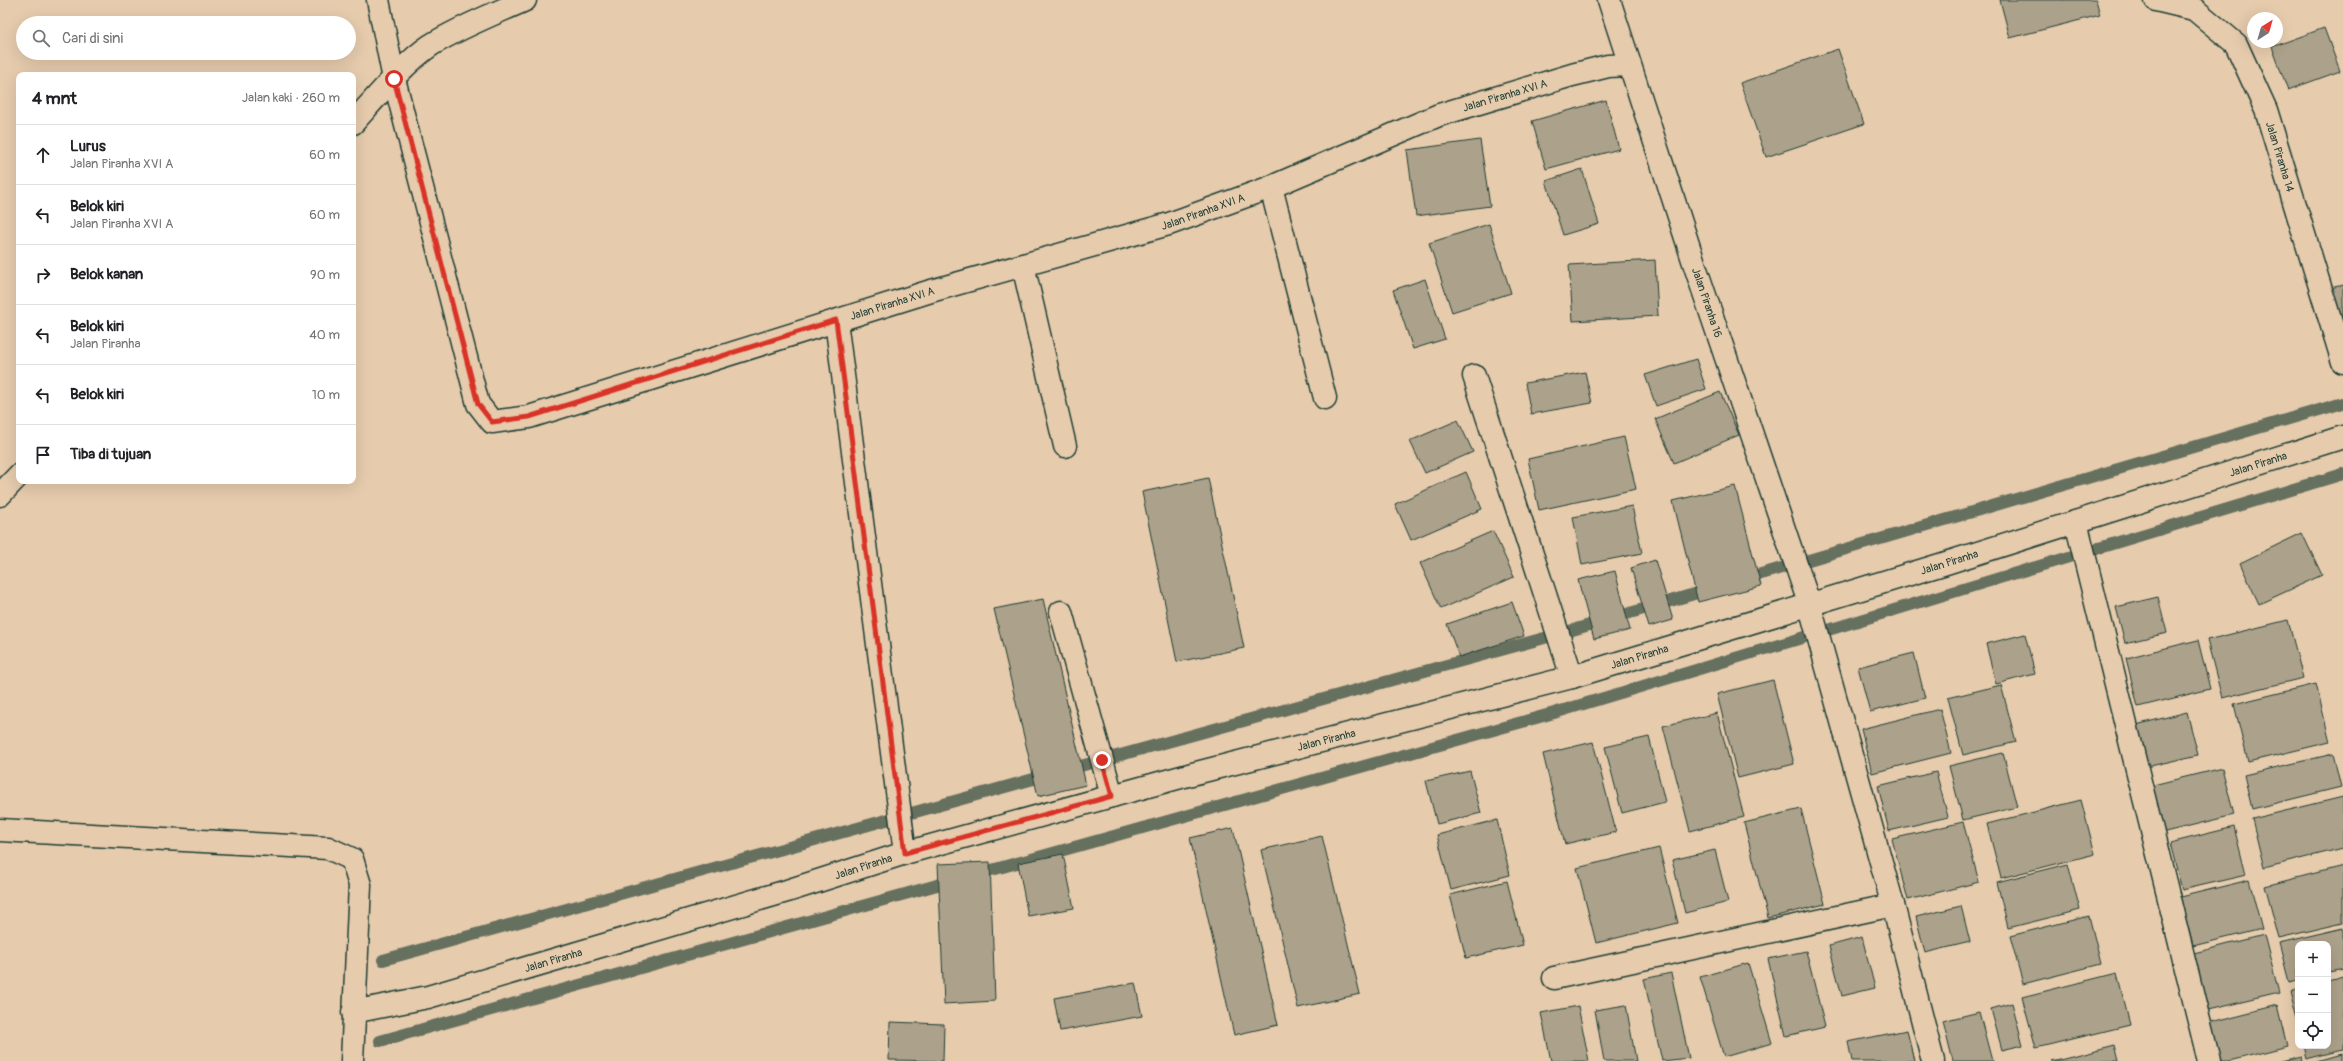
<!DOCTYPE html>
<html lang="id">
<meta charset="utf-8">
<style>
body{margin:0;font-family:Pangolin,sans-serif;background:#f2f2f2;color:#202124}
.controls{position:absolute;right:12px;bottom:12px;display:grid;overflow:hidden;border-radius:8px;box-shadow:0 4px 16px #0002}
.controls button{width:36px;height:36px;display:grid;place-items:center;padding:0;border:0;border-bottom:1px solid #e0e0e0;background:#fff;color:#202124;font:20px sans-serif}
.compass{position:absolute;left:2247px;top:12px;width:36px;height:36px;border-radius:50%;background:#fff;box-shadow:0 4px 16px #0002;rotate:37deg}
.stop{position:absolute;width:12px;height:12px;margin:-9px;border:3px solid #d93025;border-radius:50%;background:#fff}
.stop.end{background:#d93025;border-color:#fff;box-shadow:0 1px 4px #0008}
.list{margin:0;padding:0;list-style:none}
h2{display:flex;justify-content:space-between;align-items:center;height:52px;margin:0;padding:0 16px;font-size:17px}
h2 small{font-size:13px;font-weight:400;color:#757577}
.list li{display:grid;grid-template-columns:26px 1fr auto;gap:12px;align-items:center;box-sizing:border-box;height:60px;padding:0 16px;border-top:1px solid #e0e0e0}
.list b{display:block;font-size:15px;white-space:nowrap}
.list p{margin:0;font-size:13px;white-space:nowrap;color:#757577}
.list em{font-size:13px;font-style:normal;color:#757577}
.icon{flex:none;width:22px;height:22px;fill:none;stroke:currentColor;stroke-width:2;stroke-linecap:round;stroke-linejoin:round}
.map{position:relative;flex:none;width:2343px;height:1061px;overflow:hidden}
.search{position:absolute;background:#fff;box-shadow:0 4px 16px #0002;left:16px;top:16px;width:340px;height:44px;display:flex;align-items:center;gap:10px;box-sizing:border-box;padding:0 14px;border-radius:22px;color:#757577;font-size:15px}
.panel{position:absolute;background:#fff;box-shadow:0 4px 16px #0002;left:16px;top:72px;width:340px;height:412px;border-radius:8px}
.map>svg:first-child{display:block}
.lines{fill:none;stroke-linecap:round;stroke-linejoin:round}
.stream{stroke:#666f5f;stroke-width:12}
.building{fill:#aca18a;stroke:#1f3d34}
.street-casing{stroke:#1f3d34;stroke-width:25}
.street{stroke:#e6cbad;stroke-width:22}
.route{stroke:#d93025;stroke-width:5}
.labels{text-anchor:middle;stroke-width:3.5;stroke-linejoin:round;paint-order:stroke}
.street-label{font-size:11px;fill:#1f3d34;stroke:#e6cbad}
</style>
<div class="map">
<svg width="2343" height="1061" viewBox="0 0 2343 1061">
<rect width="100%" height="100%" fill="#e6cbad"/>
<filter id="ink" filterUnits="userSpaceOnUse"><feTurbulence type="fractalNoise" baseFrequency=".025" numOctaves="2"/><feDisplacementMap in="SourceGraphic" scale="8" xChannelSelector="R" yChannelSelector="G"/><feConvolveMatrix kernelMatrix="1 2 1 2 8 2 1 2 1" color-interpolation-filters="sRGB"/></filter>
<g filter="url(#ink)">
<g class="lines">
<!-- stream -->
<g class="stream">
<polyline points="1744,579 2343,403"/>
<polyline points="1066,770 1559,634 1711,589"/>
<polyline points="974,875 1554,713 2343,474"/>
<polyline points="383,960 1048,775"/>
<polyline points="380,1041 955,880"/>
</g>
</g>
<!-- building -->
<g class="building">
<polygon points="2000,0 2096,0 2100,15 2010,38"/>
<polygon points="2324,28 2340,71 2288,90 2272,47"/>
<polygon points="1838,49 1864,124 1766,157 1740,83"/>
<polygon points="1606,100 1619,149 1546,169 1532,121"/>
<polygon points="1480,140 1490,206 1416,216 1407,150"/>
<polygon points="1582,169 1599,224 1563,235 1546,181"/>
<polygon points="1489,224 1511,293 1452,312 1429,243"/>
<polygon points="1655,260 1658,316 1573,321 1569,265"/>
<polygon points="1425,279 1445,339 1413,349 1393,290"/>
<polygon points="2343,285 2343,352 2326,289"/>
<polygon points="1696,359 1706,389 1656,406 1645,375"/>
<polygon points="1585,372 1592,403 1531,414 1525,383"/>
<polygon points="1720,392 1739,435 1674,463 1655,419"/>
<polygon points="1458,420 1473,452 1425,473 1410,441"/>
<polygon points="1624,437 1636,489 1539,510 1528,459"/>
<polygon points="1466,472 1482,509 1411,540 1395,504"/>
<polygon points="1208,478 1244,648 1177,662 1142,492"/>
<polygon points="1735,486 1761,586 1698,602 1673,501"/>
<polygon points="1632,506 1642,553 1582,565 1573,517"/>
<polygon points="1493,531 1514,577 1441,609 1420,563"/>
<polygon points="2302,533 2322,575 2259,604 2240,563"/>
<polygon points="1655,560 1673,620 1649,627 1631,568"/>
<polygon points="1615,571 1630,630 1594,639 1578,580"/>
<polygon points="2158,597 2167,633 2125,643 2116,607"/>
<polygon points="1043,599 1086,785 1038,796 994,609"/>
<polygon points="1512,602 1524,636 1459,657 1447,624"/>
<polygon points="2288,620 2303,678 2222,698 2207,640"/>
<polygon points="2025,634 2035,674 1996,684 1986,644"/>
<polygon points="2198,640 2210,689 2138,707 2126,658"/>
<polygon points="1914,653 1925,698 1870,712 1858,667"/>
<polygon points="1773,680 1794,764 1738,778 1717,694"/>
<polygon points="2316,684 2330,742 2248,762 2234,704"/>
<polygon points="2001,685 2016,742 1963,755 1948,698"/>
<polygon points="1940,709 1951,753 1872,773 1861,729"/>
<polygon points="2187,712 2198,755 2146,767 2136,725"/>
<polygon points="1717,713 1744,817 1690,831 1663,726"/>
<polygon points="1649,737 1665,802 1622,813 1605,747"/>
<polygon points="1593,742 1616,832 1565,844 1543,754"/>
<polygon points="2003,753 2017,807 1963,820 1949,766"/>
<polygon points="2333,754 2341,787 2252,809 2244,775"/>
<polygon points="2222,768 2234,815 2161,833 2149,786"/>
<polygon points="1470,771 1481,813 1437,824 1426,781"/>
<polygon points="1936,772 1948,817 1889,831 1878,786"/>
<polygon points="2343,797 2343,848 2264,868 2252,819"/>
<polygon points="2081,800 2095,854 2001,878 1987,824"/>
<polygon points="1801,809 1825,904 1768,918 1744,823"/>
<polygon points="1497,820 1510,875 1451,890 1437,835"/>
<polygon points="1963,822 1979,882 1908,900 1892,839"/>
<polygon points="2234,827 2246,875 2182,890 2170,843"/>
<polygon points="1233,828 1278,1025 1234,1035 1190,838"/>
<polygon points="1322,836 1360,994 1298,1008 1261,850"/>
<polygon points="1659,848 1678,923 1596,943 1577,868"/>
<polygon points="1715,850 1728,902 1685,913 1672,860"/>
<polygon points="1063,854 1074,908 1028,916 1018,863"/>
<polygon points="990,862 995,1001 944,1004 938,864"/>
<polygon points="2068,864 2080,910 2008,928 1997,882"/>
<polygon points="2343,866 2343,923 2279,938 2265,886"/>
<polygon points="2249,880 2262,929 2193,946 2180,897"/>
<polygon points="1507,881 1523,945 1466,958 1450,895"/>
<polygon points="1961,906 1970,942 1925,953 1916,917"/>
<polygon points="2089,916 2101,964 2023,984 2010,936"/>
<polygon points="2343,928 2343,969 2328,972 2328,944 2298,944 2298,980 2289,982 2279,943"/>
<polygon points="2264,935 2279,993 2204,1011 2190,954"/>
<polygon points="1862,937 1875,988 1842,996 1829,946"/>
<polygon points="1806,951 1825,1027 1786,1036 1768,959"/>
<polygon points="1748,963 1772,1043 1724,1057 1700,977"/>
<polygon points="1671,973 1689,1058 1662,1061 1644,979"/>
<polygon points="2117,973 2130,1025 2036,1048 2022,997"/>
<polygon points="2343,977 2343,1049 2307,1058 2304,1046 2328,1046 2328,981"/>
<polygon points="1135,983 1142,1016 1060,1031 1054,998"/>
<polygon points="2298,988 2298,1022 2290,990"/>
<polygon points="2012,1003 2023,1045 2002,1050 1991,1009"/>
<polygon points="1626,1005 1636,1061 1604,1061 1595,1010"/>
<polygon points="2278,1005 2288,1046 2229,1061 2217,1061 2207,1023"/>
<polygon points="1578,1006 1589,1061 1551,1061 1541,1013"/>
<polygon points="1979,1012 1992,1061 1953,1061 1943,1021"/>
<polygon points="890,1022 944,1024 943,1061 889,1060"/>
<polygon points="1907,1030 1914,1061 1852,1061 1848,1042"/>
<polygon points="2115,1045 2119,1061 2052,1061"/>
<polygon points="2343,1053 2343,1061 2315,1061"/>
<polygon points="2302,1056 2303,1061 2281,1061"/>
</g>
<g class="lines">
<defs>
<g id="street">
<path id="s1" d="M378,0L394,79L478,404L492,422L529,417L931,291L1169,224L1271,187L1439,115L1572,75L1608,66L1629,65"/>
<path id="s2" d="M1609,0L1695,266L1809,603L1893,905L1933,1061"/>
<path id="s3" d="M2156,0L2194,9L2236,44L2266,110L2343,362"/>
<path d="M353,123C374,100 405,62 431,45C460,27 494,14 525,0"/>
<polyline points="1271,187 1325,398"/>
<polyline points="1023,265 1065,446"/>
<polyline points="836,321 905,853"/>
<polyline points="1474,376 1572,677"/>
<polyline points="0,495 19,475"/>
<polyline points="2076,522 2209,1061"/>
<polyline points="1061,612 1112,796"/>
<polyline points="0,830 328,848 352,859 360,885 352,1061"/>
<polyline points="1554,978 1893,905"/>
<path id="s4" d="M353,1012L428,997L787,891L905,853L1192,774L1572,677L1943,564L2343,437"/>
</g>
</defs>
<!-- street casing -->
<use href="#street" class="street-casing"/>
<!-- street -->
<use href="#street" class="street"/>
</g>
</g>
<g class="lines" filter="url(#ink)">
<!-- route -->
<polyline class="route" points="394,79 478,404 492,422 529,417 836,320 905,853 1112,796 1102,760"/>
</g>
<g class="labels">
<!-- street labels -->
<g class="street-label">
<text dy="4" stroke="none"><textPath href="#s1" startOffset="1505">Jalan Piranha XVI A</textPath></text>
<text dy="4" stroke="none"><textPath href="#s3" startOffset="215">Jalan Piranha 14</textPath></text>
<text dy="4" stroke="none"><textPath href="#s1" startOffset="1181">Jalan Piranha XVI A</textPath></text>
<text dy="4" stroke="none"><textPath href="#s2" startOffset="318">Jalan Piranha 16</textPath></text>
<text dy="4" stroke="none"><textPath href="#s1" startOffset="857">Jalan Piranha XVI A</textPath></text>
<text dy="4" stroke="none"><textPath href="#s4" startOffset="1983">Jalan Piranha</textPath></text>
<text dy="4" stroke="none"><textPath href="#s4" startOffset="1659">Jalan Piranha</textPath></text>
<text dy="4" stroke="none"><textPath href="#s4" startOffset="1335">Jalan Piranha</textPath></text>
<text dy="4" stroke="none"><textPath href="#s4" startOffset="1011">Jalan Piranha</textPath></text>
<text dy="4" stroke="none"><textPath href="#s4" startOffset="531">Jalan Piranha</textPath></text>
<text dy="4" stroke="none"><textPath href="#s4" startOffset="207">Jalan Piranha</textPath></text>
</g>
</g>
</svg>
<div class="controls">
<button>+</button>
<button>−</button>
<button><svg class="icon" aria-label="locate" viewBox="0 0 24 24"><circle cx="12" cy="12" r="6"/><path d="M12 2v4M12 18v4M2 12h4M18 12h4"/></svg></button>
</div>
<svg class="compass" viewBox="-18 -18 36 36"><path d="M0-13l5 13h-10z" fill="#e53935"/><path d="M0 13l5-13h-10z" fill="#757577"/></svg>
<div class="stop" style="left:394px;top:79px"></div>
<div class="stop end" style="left:1102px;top:760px"></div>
<div class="search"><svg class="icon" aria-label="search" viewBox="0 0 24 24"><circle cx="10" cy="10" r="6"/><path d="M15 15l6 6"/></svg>Cari di sini</div>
<section class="panel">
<h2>4 mnt<small>Jalan kaki · 260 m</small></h2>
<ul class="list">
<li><svg class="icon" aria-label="ahead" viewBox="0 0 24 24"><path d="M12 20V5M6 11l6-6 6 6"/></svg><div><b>Lurus</b><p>Jalan Piranha XVI A</p></div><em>60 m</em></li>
<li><svg class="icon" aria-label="left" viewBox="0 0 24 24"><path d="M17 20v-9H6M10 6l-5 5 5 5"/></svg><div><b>Belok kiri</b><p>Jalan Piranha XVI A</p></div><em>60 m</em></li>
<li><svg class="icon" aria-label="right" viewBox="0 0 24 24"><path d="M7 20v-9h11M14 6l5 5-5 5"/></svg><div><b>Belok kanan</b></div><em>90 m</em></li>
<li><svg class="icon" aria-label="left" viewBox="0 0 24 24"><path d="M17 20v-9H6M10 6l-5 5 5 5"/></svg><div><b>Belok kiri</b><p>Jalan Piranha</p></div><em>40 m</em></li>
<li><svg class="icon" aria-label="left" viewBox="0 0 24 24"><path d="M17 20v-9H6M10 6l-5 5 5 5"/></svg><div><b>Belok kiri</b></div><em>10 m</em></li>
<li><svg class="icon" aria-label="arrive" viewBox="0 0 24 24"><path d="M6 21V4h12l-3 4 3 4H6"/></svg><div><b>Tiba di tujuan</b></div></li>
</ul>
</section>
</div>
